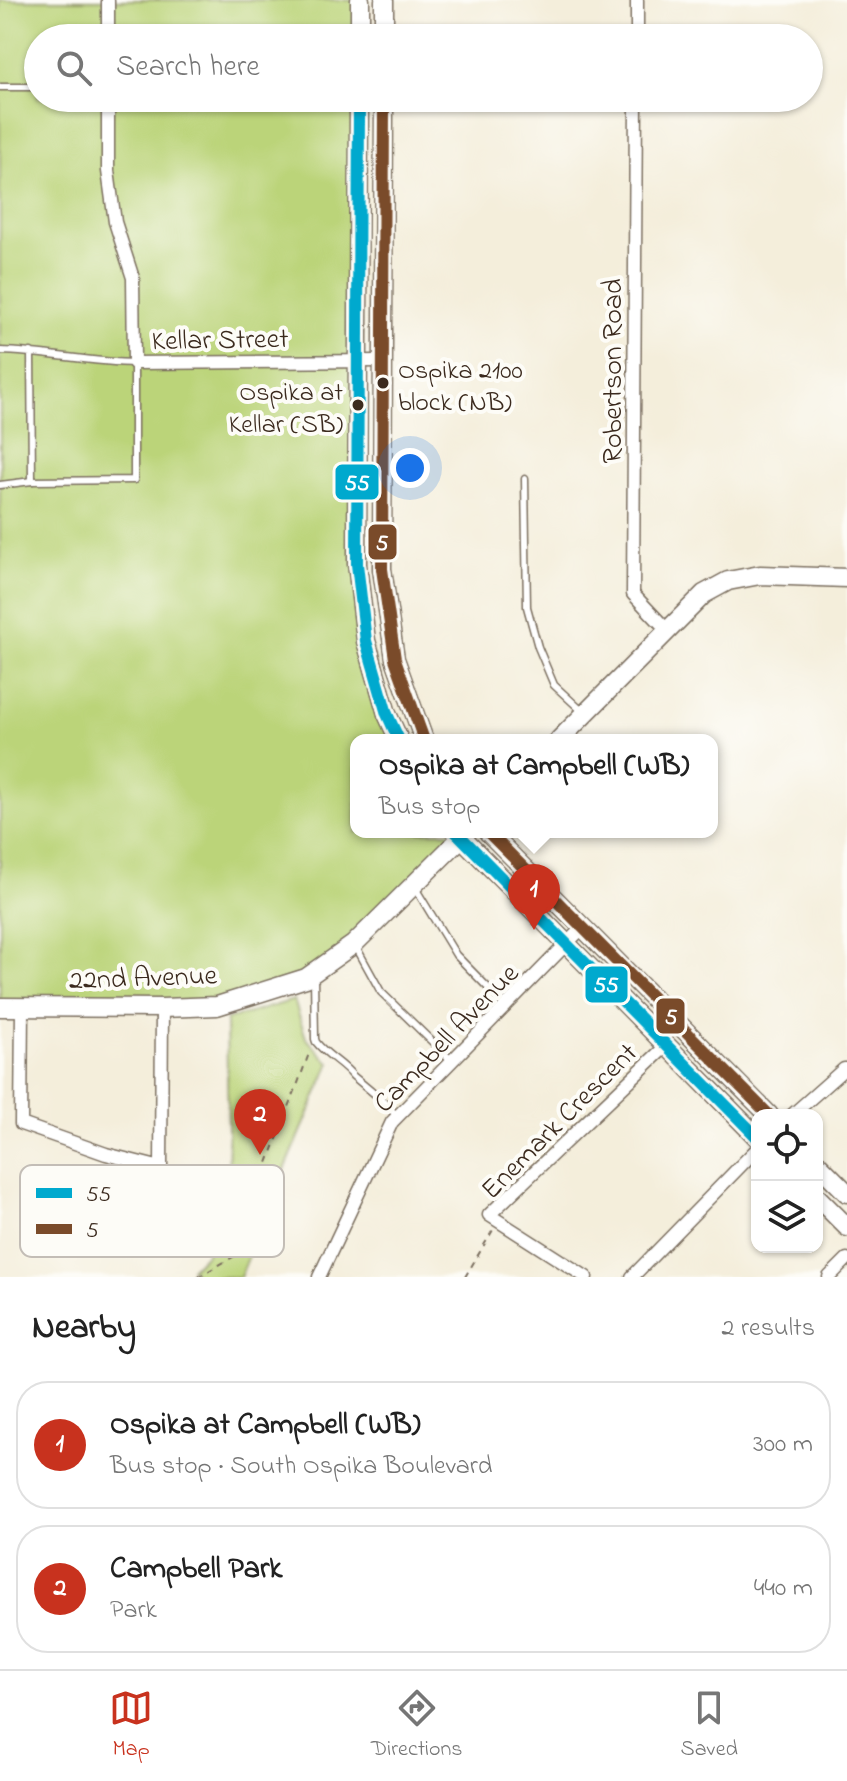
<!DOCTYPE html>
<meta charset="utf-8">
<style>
body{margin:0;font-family:"Indie Flower",sans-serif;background:#f6f6f6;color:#222}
.controls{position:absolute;right:24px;bottom:24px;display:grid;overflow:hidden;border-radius:16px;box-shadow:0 2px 6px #0004}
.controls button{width:72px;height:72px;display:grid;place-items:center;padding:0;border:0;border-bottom:2px solid #e0e0e0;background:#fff;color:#222;font:40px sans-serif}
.you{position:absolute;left:410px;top:468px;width:28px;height:28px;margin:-20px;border:6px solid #fff;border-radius:50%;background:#1a73e8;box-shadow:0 0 0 12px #1a73e833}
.badge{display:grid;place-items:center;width:52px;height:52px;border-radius:50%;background:#c8321e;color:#fff;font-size:26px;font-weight:700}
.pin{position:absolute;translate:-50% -66px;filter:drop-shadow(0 2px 4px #0008)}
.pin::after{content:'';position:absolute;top:42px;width:28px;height:24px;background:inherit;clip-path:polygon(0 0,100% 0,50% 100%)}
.popup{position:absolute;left:350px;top:734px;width:368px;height:104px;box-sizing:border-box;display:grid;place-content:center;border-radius:16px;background:#fff;filter:drop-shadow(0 2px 6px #0005);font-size:26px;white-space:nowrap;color:#767676}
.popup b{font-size:30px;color:#222}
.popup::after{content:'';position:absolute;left:50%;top:100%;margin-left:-16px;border:16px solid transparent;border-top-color:#fff}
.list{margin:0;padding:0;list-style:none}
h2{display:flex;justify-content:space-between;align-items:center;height:104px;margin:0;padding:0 32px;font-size:34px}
h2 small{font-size:26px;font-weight:400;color:#767676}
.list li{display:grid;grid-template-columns:52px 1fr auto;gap:24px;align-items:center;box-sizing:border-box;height:128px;margin:0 16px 16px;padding:0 16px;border:2px solid #e0e0e0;border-radius:32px}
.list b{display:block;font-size:30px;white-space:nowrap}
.list p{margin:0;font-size:26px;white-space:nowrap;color:#767676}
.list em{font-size:26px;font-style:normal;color:#767676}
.icon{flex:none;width:44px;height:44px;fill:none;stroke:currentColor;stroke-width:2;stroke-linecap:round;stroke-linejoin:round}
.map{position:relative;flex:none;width:847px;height:1277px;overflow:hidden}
.search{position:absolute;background:#fff;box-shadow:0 2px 6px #0004;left:24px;right:24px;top:24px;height:88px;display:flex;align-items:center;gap:20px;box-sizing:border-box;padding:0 28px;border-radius:44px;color:#767676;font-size:30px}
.sheet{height:392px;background:#fff}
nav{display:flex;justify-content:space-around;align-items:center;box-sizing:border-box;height:112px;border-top:2px solid #e0e0e0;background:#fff;font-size:22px;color:#767676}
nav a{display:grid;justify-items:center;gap:4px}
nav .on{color:#c8321e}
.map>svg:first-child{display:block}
.green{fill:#bbd479;stroke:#7b7f4c;stroke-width:2}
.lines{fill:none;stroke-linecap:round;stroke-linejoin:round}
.lane-casing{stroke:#7c6f60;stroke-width:9}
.street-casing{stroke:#7c6f60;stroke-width:15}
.secondary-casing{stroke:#7c6f60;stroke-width:21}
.path{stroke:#7c6f60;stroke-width:2;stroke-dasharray:6 6;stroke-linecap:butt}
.lane{stroke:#fff;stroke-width:6}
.street{stroke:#fff;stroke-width:12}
.secondary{stroke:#fff;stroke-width:18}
.bus-1-casing{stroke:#fdfcf7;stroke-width:18}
.bus-2-casing{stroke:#fdfcf7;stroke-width:18}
.bus-1{stroke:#00a9ce;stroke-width:12}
.bus-2{stroke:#7a4b2a;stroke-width:12}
.bus-dot{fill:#3b2a1e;stroke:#fdfcf7;stroke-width:3}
.labels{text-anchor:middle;stroke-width:8;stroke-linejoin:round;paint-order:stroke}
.bus-label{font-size:26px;fill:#3b2a1e;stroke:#fdfcf7;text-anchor:start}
.street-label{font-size:28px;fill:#3b2a1e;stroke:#fdfcf7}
.key{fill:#fdfcf7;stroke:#c3bdb6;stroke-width:2}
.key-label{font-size:22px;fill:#3b2a1e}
.line-badge{stroke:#fdfcf7;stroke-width:3}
.badge-label{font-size:22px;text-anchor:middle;font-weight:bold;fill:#fff}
</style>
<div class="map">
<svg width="847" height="1277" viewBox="0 0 847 1277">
<rect width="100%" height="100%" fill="#fdfcf7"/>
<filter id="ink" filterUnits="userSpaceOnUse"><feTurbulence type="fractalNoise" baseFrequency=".0125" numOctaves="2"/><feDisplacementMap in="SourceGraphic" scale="16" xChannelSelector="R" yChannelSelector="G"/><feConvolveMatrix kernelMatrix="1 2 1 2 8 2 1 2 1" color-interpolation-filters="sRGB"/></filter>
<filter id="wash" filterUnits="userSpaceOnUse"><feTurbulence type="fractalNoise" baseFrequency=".006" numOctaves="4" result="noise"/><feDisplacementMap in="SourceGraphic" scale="32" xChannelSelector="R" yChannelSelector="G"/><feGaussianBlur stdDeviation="1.8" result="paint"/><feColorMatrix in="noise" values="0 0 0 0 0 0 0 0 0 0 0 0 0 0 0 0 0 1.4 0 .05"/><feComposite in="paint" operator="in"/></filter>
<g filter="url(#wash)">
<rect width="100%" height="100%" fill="#f4eedb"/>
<!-- green -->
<g class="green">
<polygon points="0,0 358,0 358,38 38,38 38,98 358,98 357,350 368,637 397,740 356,740 356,832 455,832 336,960 236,1002 0,1007"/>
<polygon points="294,1000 306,1038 330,1063 240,1277 199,1277 191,1269 230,1229 226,1020"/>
</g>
</g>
<g filter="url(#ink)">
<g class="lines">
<defs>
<g id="lane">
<polyline points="0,87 38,87"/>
<path d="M0,351C45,352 89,362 134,363V480L32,481L31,352"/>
<polyline points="525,479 527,607 538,647 554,685 582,711"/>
<polyline points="0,485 32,481"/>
<polyline points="414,886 456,955 506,1006"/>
<polyline points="355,945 381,992 452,1061"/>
<path d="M314,976L315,1039L316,1042C327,1056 343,1063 353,1076L383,1101L397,1116"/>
</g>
<g id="street">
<polyline points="108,0 108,38"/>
<polyline points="637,38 637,0"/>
<polyline points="108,98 108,171 115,222 133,278 134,363 383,361"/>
<polyline points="636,98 633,594 668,631"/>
<polyline points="22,1007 21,1124 106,1154 161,1168 162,1008"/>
<polyline points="792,1115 844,1069 847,1069"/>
<polyline points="319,1277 392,1122 582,928"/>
<polyline points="586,1277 489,1215 666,1046"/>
<polyline points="632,1277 757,1149"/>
<polyline points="829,1277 847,1259"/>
</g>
<g id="secondary">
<polyline points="360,38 360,0"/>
<polyline points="384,38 384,0"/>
<polyline points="359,98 357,564 366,641 387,714 399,740"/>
<polyline points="384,98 382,569 395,659 424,740"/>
<polyline points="559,740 704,594 728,581 760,575 847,578"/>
<polyline points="456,832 757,1137"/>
<polyline points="488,832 769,1115"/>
<polyline points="0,1007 162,1008 217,1006 306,978 354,944 467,832"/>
<polyline points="817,1163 847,1193"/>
<polyline points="817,1197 847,1227"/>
</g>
</defs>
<!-- lane casing -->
<use href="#lane" class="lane-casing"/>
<!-- street casing -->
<use href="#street" class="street-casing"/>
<!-- secondary casing -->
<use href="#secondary" class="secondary-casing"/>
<!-- path -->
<g class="path">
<polyline points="198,1277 240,1253 245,1214 265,1171 310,1051"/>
<polyline points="465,1277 493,1230"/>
</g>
<!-- lane -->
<use href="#lane" class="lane"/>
<!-- street -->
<use href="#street" class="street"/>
<!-- secondary -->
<use href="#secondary" class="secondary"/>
<defs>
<g id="bus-1">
<polyline points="359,98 357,564 366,641 387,714 399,740"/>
<polyline points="456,832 757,1137"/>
</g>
<g id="bus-2">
<polyline points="384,98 382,569 395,659 424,740"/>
<polyline points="488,832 769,1115"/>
</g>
</defs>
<!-- bus-1 casing -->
<use href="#bus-1" class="bus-1-casing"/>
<!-- bus-2 casing -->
<use href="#bus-2" class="bus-2-casing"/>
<!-- bus-1 -->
<use href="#bus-1" class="bus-1"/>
<!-- bus-2 -->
<use href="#bus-2" class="bus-2"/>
</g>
</g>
<!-- markers -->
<g class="bus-dot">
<circle cx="383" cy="383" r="7"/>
<circle cx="358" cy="405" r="7"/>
</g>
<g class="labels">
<!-- bus labels -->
<g class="bus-label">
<text x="398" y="378">Ospika 2100<tspan x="398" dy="32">block (NB)</tspan></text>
<text x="343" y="400" text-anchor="end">Ospika at<tspan x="343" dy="32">Kellar (SB)</tspan></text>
</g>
<!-- street labels -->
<g class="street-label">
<text transform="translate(220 338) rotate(-1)" y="10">Kellar Street</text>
<text transform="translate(611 371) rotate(-90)" y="10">Robertson Road</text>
<text transform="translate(143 976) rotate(-2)" y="10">22nd Avenue</text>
<text transform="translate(445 1037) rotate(-46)" y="10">Campbell Avenue</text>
<text transform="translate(558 1120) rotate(-45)" y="10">Enemark Crescent</text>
</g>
</g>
<!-- legend -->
<rect x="20" y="1165" width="264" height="92" rx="12" class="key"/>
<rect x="36" y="1188" width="36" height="10" fill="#00a9ce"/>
<rect x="36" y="1224" width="36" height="10" fill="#7a4b2a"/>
<g class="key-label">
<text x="86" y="1201">55</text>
<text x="86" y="1237">5</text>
</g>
<g class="line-badge">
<rect x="334" y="463" width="46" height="38" rx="8" fill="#00a9ce"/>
<rect x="367" y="523" width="31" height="38" rx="8" fill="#7a4b2a"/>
<rect x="584" y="965" width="45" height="39" rx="8" fill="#00a9ce"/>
<rect x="655" y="997" width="31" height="38" rx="8" fill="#7a4b2a"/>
</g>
<g class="badge-label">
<text x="357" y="490">55</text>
<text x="382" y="550">5</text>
<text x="606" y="992">55</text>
<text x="671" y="1024">5</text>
</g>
</svg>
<div class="controls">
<button><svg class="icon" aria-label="locate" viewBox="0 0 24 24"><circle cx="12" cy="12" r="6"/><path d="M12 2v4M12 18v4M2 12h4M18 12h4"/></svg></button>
<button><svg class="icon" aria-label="layers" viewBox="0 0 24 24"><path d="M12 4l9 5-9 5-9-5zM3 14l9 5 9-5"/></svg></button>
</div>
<div class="you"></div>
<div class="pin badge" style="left:534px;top:930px">1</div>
<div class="popup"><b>Ospika at Campbell (WB)</b>Bus stop</div>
<div class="pin badge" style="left:260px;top:1155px">2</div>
<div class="search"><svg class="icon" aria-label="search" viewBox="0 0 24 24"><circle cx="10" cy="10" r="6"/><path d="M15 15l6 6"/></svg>Search here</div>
</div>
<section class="sheet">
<h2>Nearby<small>2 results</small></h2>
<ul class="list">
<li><span class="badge">1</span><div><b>Ospika at Campbell (WB)</b><p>Bus stop · South Ospika Boulevard</p></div><em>300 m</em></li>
<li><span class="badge">2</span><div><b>Campbell Park</b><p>Park</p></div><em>440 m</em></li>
</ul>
</section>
<nav>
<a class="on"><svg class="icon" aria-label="map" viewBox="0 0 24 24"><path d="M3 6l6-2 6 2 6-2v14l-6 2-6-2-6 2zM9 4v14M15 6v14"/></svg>Map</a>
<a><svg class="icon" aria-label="directions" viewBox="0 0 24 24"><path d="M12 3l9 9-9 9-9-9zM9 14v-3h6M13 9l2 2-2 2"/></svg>Directions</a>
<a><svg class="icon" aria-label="saved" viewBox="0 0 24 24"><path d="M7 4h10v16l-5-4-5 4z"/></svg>Saved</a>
</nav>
